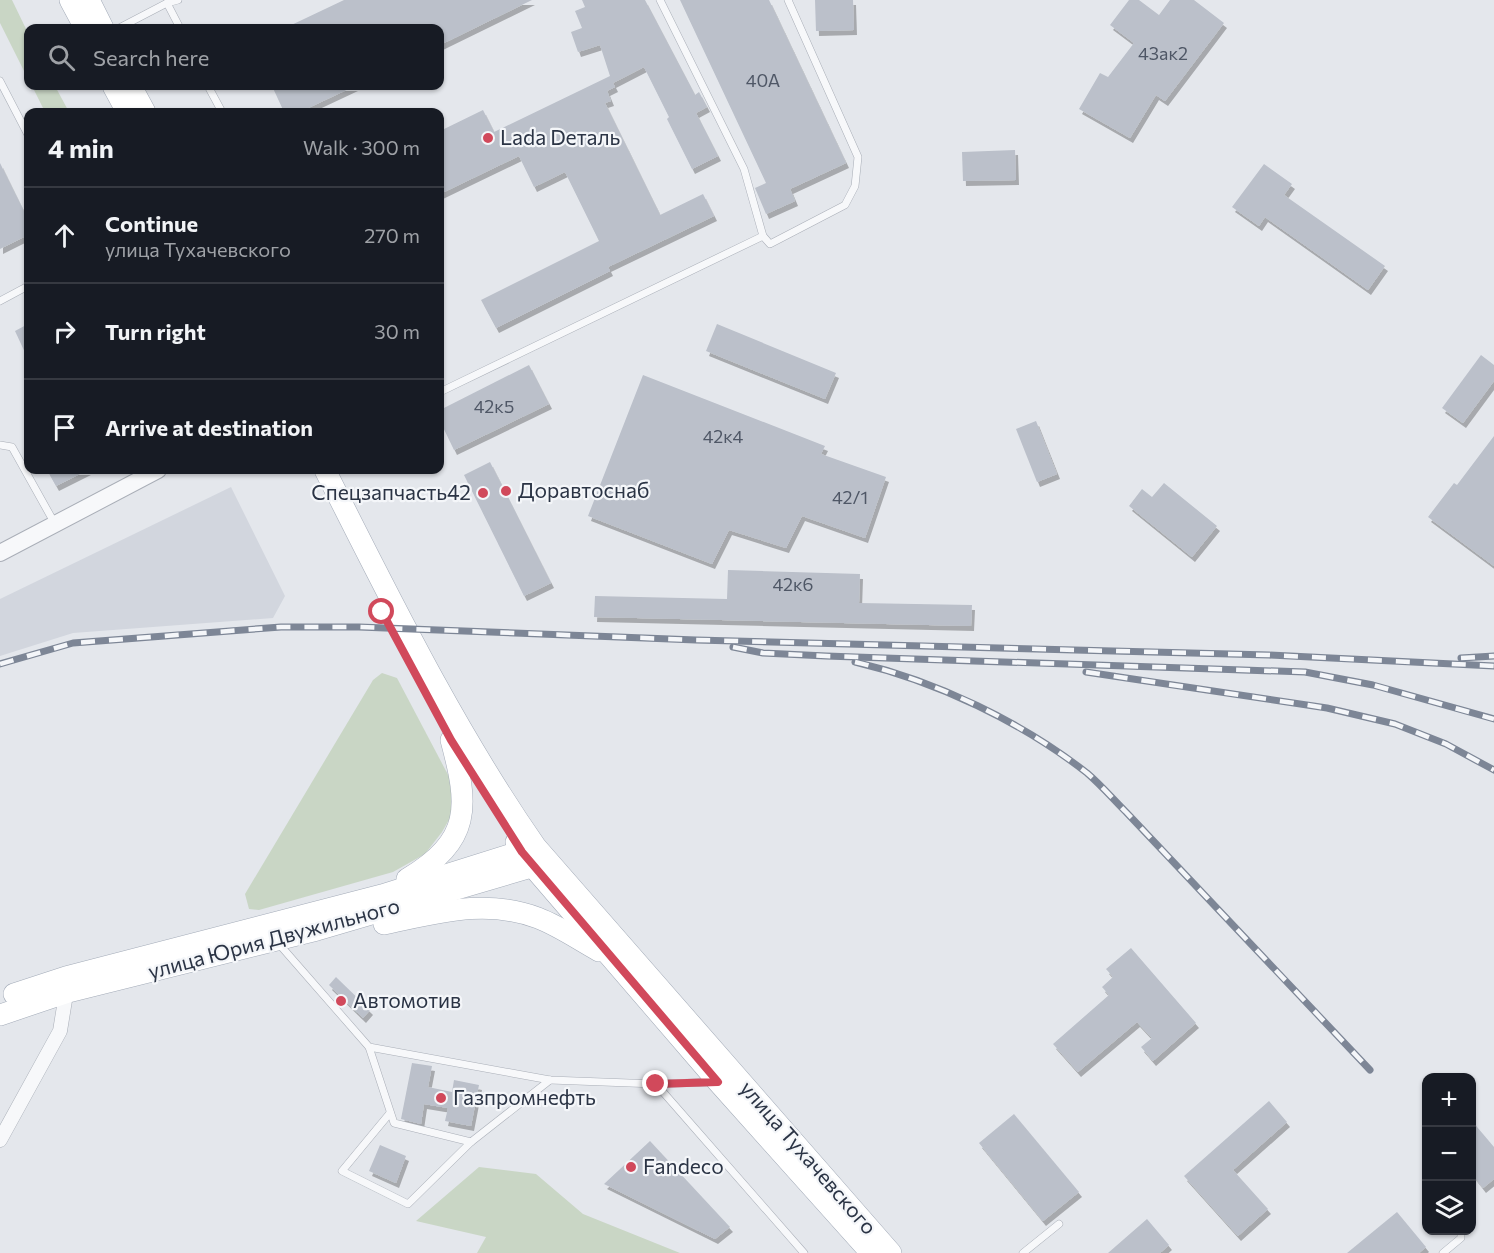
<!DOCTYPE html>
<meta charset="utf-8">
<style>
body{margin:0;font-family:Commissioner,sans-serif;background:#242831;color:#f1f3f6}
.controls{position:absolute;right:18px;bottom:18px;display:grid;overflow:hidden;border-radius:12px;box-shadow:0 2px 4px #0004}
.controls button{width:54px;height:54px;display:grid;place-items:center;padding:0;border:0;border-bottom:2px solid #363941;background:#171b24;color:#f1f3f6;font:30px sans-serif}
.stop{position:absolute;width:18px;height:18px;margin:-14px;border:4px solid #d1495b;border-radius:50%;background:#fff}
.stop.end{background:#d1495b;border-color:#fff;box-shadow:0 2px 6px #0008}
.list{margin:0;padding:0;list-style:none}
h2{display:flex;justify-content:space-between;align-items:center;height:78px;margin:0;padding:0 24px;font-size:26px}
h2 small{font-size:20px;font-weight:400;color:#9ea1a6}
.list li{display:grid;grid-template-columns:39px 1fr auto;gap:18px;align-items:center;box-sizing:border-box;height:96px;padding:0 24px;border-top:2px solid #363941}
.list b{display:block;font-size:22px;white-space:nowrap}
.list p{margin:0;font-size:20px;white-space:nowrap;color:#9ea1a6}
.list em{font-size:20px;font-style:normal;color:#9ea1a6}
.icon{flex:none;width:33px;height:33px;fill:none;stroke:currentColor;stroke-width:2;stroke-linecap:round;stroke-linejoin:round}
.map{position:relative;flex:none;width:1494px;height:1253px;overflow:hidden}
.search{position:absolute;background:#171b24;box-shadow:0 2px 4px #0004;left:24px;top:24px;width:420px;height:66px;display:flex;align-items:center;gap:15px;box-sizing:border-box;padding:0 21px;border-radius:12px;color:#9ea1a6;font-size:22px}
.panel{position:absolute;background:#171b24;box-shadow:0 2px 4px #0004;left:24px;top:108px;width:420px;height:366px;border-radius:12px}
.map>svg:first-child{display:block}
.built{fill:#d2d6de}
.green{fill:#c9d6c5}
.building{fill:#bbc0ca;filter:url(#shadow)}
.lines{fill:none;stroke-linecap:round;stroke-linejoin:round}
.service-casing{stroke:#a9aeb7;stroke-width:8}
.minor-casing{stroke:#a9aeb7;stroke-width:15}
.tertiary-casing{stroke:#a9aeb7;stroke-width:18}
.primary-casing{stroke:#a3abb8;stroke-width:22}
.service{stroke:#f7f8fa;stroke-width:7}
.minor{stroke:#f7f8fa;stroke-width:14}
.tertiary{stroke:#f7f8fa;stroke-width:16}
.primary{stroke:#fff;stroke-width:21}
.rail-casing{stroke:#7d8696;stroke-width:7}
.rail{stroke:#f4f6f9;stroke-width:4.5;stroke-dasharray:14;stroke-linecap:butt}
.route{stroke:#d1495b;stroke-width:8}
.poi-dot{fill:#d1495b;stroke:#f4f6f9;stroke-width:2}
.labels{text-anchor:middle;stroke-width:4.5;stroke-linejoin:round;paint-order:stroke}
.number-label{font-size:18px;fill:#4f5766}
.poi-label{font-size:21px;fill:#2b3445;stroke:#f4f6f9;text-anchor:start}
.street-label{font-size:21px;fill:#2b3445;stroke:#f4f6f9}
</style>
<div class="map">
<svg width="1494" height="1253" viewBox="0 0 1494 1253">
<defs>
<filter id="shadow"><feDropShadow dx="3" dy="5" stdDeviation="0" flood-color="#0004"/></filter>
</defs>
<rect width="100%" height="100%" fill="#e4e7ec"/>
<!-- built -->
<polygon class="built" points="231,487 285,596 273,618 73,633 0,656 0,599"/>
<!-- green -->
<g class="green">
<polygon points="0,0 12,0 28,33 28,79 0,23"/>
<polygon points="32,86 55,86 69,112 45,112"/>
<polygon points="382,673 397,678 455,788 454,811 442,832 425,854 393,872 259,910 249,909 245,894 373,680"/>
<polygon points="479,1167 536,1174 583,1214 680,1253 477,1253 486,1237 416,1221"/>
</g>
<!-- building -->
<g class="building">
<polygon points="344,0 532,0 440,45 440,28 285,28"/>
<polygon points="582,0 645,0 695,95 699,92 707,107 696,113 718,156 692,169 667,119 669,117 644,67 613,83 615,87 607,91 611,101 605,103 660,215 703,194 714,216 608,267 610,271 496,328 481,300 599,241 565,172 534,187 519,156 440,194 440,131 483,110 494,132 610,76 600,45 578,52 571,32 582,28 575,11 585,7"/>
<polygon points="680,0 769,0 846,163 790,189 795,201 766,214 755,188 766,183"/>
<polygon points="815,0 853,0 854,30 816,31"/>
<polygon points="1129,0 1139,0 1159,15 1170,0 1194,0 1224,23 1165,101 1156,95 1130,138 1079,109 1100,73 1108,77 1134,43 1110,25"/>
<polygon points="272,86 355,86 306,109 307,112 284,112"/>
<polygon points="1015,150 1016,180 963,181 962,152"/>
<polygon points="0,163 28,220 28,235 0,249"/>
<polygon points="1264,164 1292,184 1284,195 1385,266 1368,290 1265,217 1259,226 1232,207"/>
<polygon points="28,324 28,359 15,331"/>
<polygon points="717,324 836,373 825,399 706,351"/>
<polygon points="1481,355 1494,365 1494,381 1463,423 1442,408"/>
<polygon points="529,365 549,404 454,450 440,421 440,410"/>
<polygon points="643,375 825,446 821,454 886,477 865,538 802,516 786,548 729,530 712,564 588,516"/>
<polygon points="1036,421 1057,474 1037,482 1016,429"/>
<polygon points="1494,436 1494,566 1428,517 1454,483 1457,485"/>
<polygon points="490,462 551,583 524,596 464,475"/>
<polygon points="47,470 88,470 56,486"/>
<polygon points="1164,483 1217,526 1192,557 1129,506 1142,489 1152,497"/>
<polygon points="728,570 860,574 859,603 972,605 971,626 594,617 595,596 727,599"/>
<polygon points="1131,948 1196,1023 1153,1061 1141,1047 1152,1038 1137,1022 1078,1072 1053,1044 1109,995 1102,987 1113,977 1106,969"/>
<polygon points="336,977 370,1010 363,1018 329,985"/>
<polygon points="412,1063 432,1066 428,1087 452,1092 454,1080 479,1085 471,1126 445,1121 448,1108 424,1104 421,1124 401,1119"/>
<polygon points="1269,1101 1287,1122 1233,1170 1268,1209 1238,1236 1184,1176"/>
<polygon points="1014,1114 1079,1192 1043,1221 979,1143"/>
<polygon points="1472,1121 1494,1147 1494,1179 1483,1188 1472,1174"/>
<polygon points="650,1141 730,1227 715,1239 604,1184"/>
<polygon points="380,1145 406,1156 396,1183 369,1171"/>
<polygon points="1397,1212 1426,1247 1419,1253 1347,1253"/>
<polygon points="1147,1219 1169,1245 1160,1253 1108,1253"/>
</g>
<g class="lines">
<defs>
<g id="service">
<polyline points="660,0 744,169 763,236 770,244 845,205 855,186 858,157 788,0"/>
<polyline points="167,3 180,28"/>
<polyline points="119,28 167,3 178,0"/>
<polyline points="0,81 28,135"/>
<polyline points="208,86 222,112"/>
<polyline points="0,301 28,286"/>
<polyline points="440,392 763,236"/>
<polyline points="0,445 12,447 55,524"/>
<polyline points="279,944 369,1047 550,1080 656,1084 713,1082"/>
<polyline points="369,1047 394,1123 471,1142 550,1080"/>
<polyline points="656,1084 804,1253"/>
<polyline points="390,1113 342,1171 408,1204 471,1142"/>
<polyline points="1023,1253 1059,1224"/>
<polyline points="1443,1253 1461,1238 1461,1230"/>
</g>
<polyline id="minor" points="0,1140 60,1031 67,988"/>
<polyline id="tertiary" points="0,553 158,470"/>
<g id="primary">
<polyline points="70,0 85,28"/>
<polyline points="89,0 103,28"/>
<polyline points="113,86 127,112"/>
<polyline points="131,86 145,112"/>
<path d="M325,470C390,598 453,728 536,847L891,1253"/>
<polyline points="516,842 533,867 718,1082 871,1253"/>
<path d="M407,879C472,840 469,807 451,740"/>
<path d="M384,924C437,913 485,898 538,918C559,926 579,940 599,951"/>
<polyline points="14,994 66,977 382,895 535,847"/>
<polyline points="0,1015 68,992 317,930 545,863"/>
</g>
</defs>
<!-- service casing -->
<use href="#service" class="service-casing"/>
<!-- minor casing -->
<use href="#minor" class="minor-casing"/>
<!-- tertiary casing -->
<use href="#tertiary" class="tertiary-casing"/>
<!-- primary casing -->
<use href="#primary" class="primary-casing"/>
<!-- service -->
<use href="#service" class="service"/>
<!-- minor -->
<use href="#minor" class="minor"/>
<!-- tertiary -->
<use href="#tertiary" class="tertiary"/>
<!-- primary -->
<use href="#primary" class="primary"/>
<defs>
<g id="rail">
<polyline points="733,647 763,653 826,656 1305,672 1373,685 1494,719"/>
<polyline points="1461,658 1494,656"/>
<path d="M855,662C936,681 1022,722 1087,773C1101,785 1113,799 1126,812L1370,1070"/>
<polyline points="0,664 73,643 281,627 359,627 696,640 1269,655 1494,666"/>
<polyline points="1086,672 1327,708 1395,724 1446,744 1494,770"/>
</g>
</defs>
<!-- rail casing -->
<use href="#rail" class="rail-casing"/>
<!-- rail -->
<use href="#rail" class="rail"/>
</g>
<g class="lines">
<!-- route -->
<polyline class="route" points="382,612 451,740 522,852 718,1082 656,1084"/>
</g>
<!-- markers -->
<g class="poi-dot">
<circle cx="488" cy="138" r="6"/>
<circle cx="506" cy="491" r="6"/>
<circle cx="483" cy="493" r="6"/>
<circle cx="341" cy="1001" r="6"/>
<circle cx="441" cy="1098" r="6"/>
<circle cx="631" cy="1167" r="6"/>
</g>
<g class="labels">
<!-- number labels -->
<g class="number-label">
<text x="1163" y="60">43ак2</text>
<text x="763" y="87">40А</text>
<text x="494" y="413">42к5</text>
<text x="723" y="443">42к4</text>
<text x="850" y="504">42/1</text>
<text x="793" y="591">42к6</text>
</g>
<!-- poi labels -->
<g class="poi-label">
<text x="500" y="145">Lada Dеталь</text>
<text x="518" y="498">Доравтоснаб</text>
<text x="471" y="500" text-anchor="end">Спецзапчасть42</text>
<text x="353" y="1008">Автомотив</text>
<text x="453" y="1105">Газпромнефть</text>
<text x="643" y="1174">Fandeco</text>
</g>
<!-- street labels -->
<g class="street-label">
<text transform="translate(274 939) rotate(-15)" y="7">улица Юрия Двужильного</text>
<text transform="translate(808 1158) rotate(49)" y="7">улица Тухачевского</text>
</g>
</g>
</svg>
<div class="controls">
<button>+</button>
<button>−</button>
<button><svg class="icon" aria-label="layers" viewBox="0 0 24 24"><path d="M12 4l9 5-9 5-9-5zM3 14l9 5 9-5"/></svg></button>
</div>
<div class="stop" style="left:382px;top:612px"></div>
<div class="stop end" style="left:656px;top:1084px"></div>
<div class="search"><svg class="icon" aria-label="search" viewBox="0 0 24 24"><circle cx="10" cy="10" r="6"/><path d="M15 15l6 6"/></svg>Search here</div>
<section class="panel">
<h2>4 min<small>Walk · 300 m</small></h2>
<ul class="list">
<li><svg class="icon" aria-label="ahead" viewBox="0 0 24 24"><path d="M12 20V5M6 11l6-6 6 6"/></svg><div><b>Continue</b><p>улица Тухачевского</p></div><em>270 m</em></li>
<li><svg class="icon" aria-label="right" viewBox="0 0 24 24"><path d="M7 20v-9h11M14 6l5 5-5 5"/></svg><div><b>Turn right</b></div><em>30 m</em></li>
<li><svg class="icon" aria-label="arrive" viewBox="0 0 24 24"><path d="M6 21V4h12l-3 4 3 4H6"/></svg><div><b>Arrive at destination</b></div></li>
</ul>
</section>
</div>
